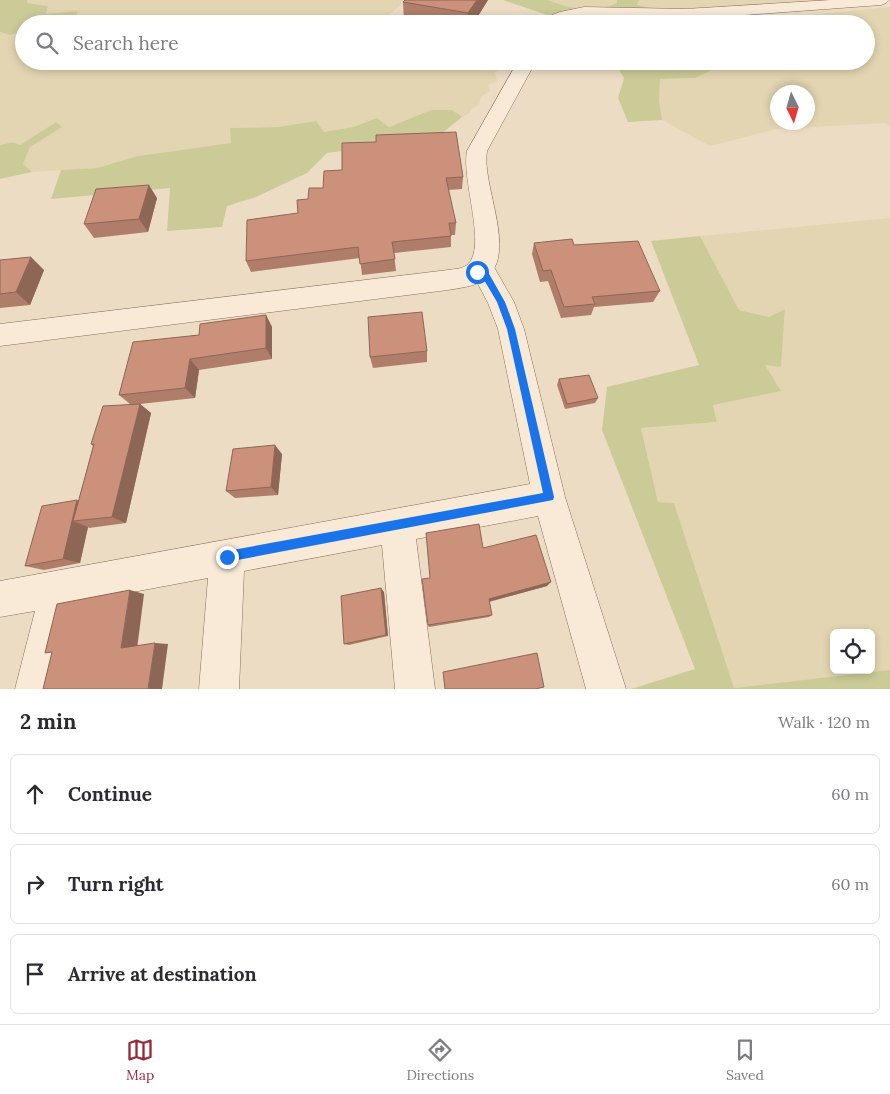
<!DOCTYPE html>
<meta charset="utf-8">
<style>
body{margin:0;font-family:Lora,serif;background:#f2f2f3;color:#2b2b33}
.controls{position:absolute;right:15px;bottom:15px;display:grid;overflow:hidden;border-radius:8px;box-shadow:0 2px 8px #0003}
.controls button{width:45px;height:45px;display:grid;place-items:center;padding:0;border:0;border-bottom:1px solid #e1e1e2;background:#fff;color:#2b2b33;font:25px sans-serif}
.compass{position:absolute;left:770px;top:85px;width:45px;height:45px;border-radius:50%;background:#fff;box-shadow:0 2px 8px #0003;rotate:175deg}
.stop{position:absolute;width:15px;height:15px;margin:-11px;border:4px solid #1a73e8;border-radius:50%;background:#fff}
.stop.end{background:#1a73e8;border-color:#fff;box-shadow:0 1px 5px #0008}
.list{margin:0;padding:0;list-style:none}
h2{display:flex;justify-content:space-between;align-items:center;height:65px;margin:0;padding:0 20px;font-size:21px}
h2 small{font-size:16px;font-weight:400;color:#7c7c81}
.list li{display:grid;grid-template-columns:32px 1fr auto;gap:15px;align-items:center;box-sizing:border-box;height:80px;margin:0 10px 10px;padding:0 10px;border:1px solid #e1e1e2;border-radius:8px}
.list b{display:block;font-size:19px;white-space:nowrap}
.list em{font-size:16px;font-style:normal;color:#7c7c81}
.icon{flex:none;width:28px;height:28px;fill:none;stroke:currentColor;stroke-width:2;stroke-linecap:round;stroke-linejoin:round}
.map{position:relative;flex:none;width:890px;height:689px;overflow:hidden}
.search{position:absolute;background:#fff;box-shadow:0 2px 8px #0003;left:15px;right:15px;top:15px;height:55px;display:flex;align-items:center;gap:12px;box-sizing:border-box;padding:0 18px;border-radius:28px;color:#7c7c81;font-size:19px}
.sheet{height:335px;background:#fff}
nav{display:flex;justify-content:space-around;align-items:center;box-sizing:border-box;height:70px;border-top:1px solid #e1e1e2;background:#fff;font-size:14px;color:#7c7c81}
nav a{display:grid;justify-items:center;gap:2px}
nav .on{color:#962b3a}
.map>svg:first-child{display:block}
.farmland{fill:#e3d5b1;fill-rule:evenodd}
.green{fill:#cbcb98}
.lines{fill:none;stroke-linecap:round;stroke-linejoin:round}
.minor-casing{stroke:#886d5a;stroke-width:1}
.tertiary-casing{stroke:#886d5a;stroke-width:1}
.minor{fill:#f8ead7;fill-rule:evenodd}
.tertiary{fill:#f8ead7;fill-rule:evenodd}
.wall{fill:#af7d69}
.shaded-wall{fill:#8e6655}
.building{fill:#cb917a;stroke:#8e6655}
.route{fill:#1a73e8}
</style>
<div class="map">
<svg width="890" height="689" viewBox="0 0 890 689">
<rect width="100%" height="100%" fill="#eddcc4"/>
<!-- farmland -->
<g class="farmland">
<polygon points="28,0 406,0 379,24 70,24 72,22 62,12 46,14 48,6 27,3"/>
<polygon points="547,0 617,0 617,3 599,9 569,7"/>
<polygon points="639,0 843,0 674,13 636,5"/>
<path d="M890,7V127L886,123L777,129L710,146L662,120L659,100L660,79L695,78L717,68L714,61H866V24H685L683,22L749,21ZM778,92H808V122H778Z"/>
<polygon points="24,31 24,61 501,61 509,65 495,72 497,81 488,85 490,91 481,97 479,105 471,109 470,113 462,117 452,110 431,110 389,127 377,119 353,127 324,132 315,121 278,127 231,128 232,143 138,156 98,168 32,172 22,164 30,147 56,122 20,145 13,142 0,145 0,32 10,35"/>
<path d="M890,218V670L734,688L674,503L658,502L641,428L717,422L713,405L764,364L781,367L785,309L769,317L739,310L700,236ZM834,633H871V670H834Z"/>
</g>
<!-- green -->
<g class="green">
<polygon points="0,0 28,0 27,3 48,6 46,14 78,11 72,23 70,24 24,24 24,31 10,35 0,32"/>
<polygon points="503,0 547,0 569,7 599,9 617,3 617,0 639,0 637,5 674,13 550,16"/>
<polygon points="614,61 714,61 717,68 695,78 660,79 659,100 662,120 628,122 618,98 624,78"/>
<polygon points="431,110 452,110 462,117 435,139 327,153 307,173 256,197 227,206 222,227 167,231 170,188 51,199 61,170 97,168 138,156 231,143 230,128 278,127 316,121 324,132 353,127 377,118 389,127"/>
<polygon points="56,122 62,127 30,147 23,164 32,172 0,179 0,145 13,142 20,145"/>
<polygon points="700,236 739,310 769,317 785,309 781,367 765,365 781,391 713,405 717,422 641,428 658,502 674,503 734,688 890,670 890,689 631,689 695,669 602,430 607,387 699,365 651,241"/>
</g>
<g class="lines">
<defs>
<polygon id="minor" points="481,258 490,260 514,302 524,329 565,497 626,689 586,689 538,516 416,539 435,689 395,689 382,545 244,571 239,689 199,689 208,578 74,603 55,689 15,689 35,611 0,617 0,581 530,484 498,329 488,303 469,267 472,260"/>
<g id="tertiary">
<polygon points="831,0 889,0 886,3 881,5 718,17 653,19 584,16 571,18 561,24 543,24 552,15 560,12 584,7 685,9"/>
<path d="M518,61H536L487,151C481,186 521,258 482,281C472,287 459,288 448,290L0,346V324L448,270C454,269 462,269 467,265C488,248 461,180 467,151Z"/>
</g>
</defs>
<!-- minor casing -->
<use href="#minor" class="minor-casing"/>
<!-- tertiary casing -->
<use href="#tertiary" class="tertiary-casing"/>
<!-- minor -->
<use href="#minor" class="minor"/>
<!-- tertiary -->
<use href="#tertiary" class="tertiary"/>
</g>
<!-- wall -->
<g class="wall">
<polygon points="488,0 473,24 421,24 404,21 403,2"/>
<polygon points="376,142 463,177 462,189 448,190 456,223 455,235 451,235 451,247 394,253 396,271 362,275 360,258 251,272 246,261 298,213 308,199 323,188 342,170"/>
<polygon points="157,198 148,232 94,238 84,224"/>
<polygon points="534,243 574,245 660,291 653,302 594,307 591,315 561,318 548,281 540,282 532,254"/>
<polygon points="0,260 44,270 30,305 0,308"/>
<polygon points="266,315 272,327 272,359 199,370 195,398 140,404 151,413 126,523 89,528 88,527 80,563 44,570 25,566 79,500 93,446 91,444 130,404 119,395 199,335"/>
<polygon points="427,351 427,362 373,368 370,357"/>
<polygon points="559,379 598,398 595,403 565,409 557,385"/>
<polygon points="282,454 278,495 235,498 226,491"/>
<polygon points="483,548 547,586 489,602 492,615 489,617 429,627 428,625 430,578"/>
<polygon points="384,592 388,636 349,645 344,644"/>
</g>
<!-- shaded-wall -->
<g class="shaded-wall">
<polygon points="477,0 488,0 473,24 467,24 468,13"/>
<polygon points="149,185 157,198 148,232 139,219"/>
<polygon points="31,257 44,270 30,305 16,292"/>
<polygon points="266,315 272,327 272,359 266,348"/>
<polygon points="190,359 199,370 195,398 185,388"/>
<polygon points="140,404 151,413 126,523 112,517"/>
<polygon points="275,445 282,454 278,495 271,487"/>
<polygon points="77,500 92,507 73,521 88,527 80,563 63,559"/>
<polygon points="551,582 547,586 487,602 489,599"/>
<polygon points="381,588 384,592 388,636 386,635"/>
<polygon points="130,590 144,594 137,649 121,648"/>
<polygon points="155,643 168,644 162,689 148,689"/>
</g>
<!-- building -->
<g class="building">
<polygon points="405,0 477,0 468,13 403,2"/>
<polygon points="456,132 463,177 446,178 456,223 449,223 451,236 392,242 395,259 360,264 358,247 246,261 247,220 298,213 297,200 308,199 309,188 323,188 324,171 342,170 342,143 376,142 376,135"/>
<polygon points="149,185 139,219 84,224 96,189"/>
<polygon points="572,239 574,245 638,241 660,291 592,297 595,304 564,307 551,270 543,271 534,243"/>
<polygon points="31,257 16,292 0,294 0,260"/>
<polygon points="422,312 427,351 370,357 368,317"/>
<polygon points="266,315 266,348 190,359 185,388 119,395 133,342 199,335 200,324"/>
<polygon points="589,375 598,398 567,404 559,379"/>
<polygon points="140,404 112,517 73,521 94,444 91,444 103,406"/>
<polygon points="275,445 271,487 226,491 233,449"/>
<polygon points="77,500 63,559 25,566 42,506"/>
<polygon points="479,524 483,548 536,535 551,582 489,599 492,615 428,625 422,579 430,578 426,533"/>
<polygon points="381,588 386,635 344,644 341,596"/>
<polygon points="130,590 121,648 155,643 148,689 43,689 52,652 45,653 57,604"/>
<polygon points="537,653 544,687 535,689 445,689 443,672"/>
</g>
<!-- route -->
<polygon class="route" points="481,264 484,265 505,302 515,329 554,497 553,500 227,562 223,560 222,557 223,553 227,551 543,493 507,329 497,302 480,273 477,275 473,272"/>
</svg>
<div class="controls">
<button><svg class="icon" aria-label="locate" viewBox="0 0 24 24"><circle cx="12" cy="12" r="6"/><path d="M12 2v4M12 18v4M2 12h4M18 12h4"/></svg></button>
</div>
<svg class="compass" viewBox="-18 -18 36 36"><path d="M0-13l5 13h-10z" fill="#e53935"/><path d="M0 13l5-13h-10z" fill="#7c7c81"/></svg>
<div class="stop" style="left:477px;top:272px"></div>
<div class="stop end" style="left:227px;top:557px"></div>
<div class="search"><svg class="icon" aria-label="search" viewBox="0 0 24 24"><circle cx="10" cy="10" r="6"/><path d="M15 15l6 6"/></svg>Search here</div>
</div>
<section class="sheet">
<h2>2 min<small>Walk · 120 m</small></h2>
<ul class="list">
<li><svg class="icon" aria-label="ahead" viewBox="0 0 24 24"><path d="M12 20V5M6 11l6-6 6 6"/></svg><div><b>Continue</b></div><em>60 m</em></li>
<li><svg class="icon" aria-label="right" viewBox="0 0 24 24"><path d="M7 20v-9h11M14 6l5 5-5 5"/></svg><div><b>Turn right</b></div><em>60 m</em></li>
<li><svg class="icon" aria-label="arrive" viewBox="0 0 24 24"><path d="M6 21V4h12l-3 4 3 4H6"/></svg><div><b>Arrive at destination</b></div></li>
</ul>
</section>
<nav>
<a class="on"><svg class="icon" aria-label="map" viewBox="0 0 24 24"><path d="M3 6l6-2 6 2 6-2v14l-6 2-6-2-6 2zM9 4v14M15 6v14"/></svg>Map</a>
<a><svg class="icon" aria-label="directions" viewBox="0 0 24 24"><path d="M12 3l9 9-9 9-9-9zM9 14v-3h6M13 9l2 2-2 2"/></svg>Directions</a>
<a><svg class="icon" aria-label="saved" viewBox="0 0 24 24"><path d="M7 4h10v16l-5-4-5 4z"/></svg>Saved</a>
</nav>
